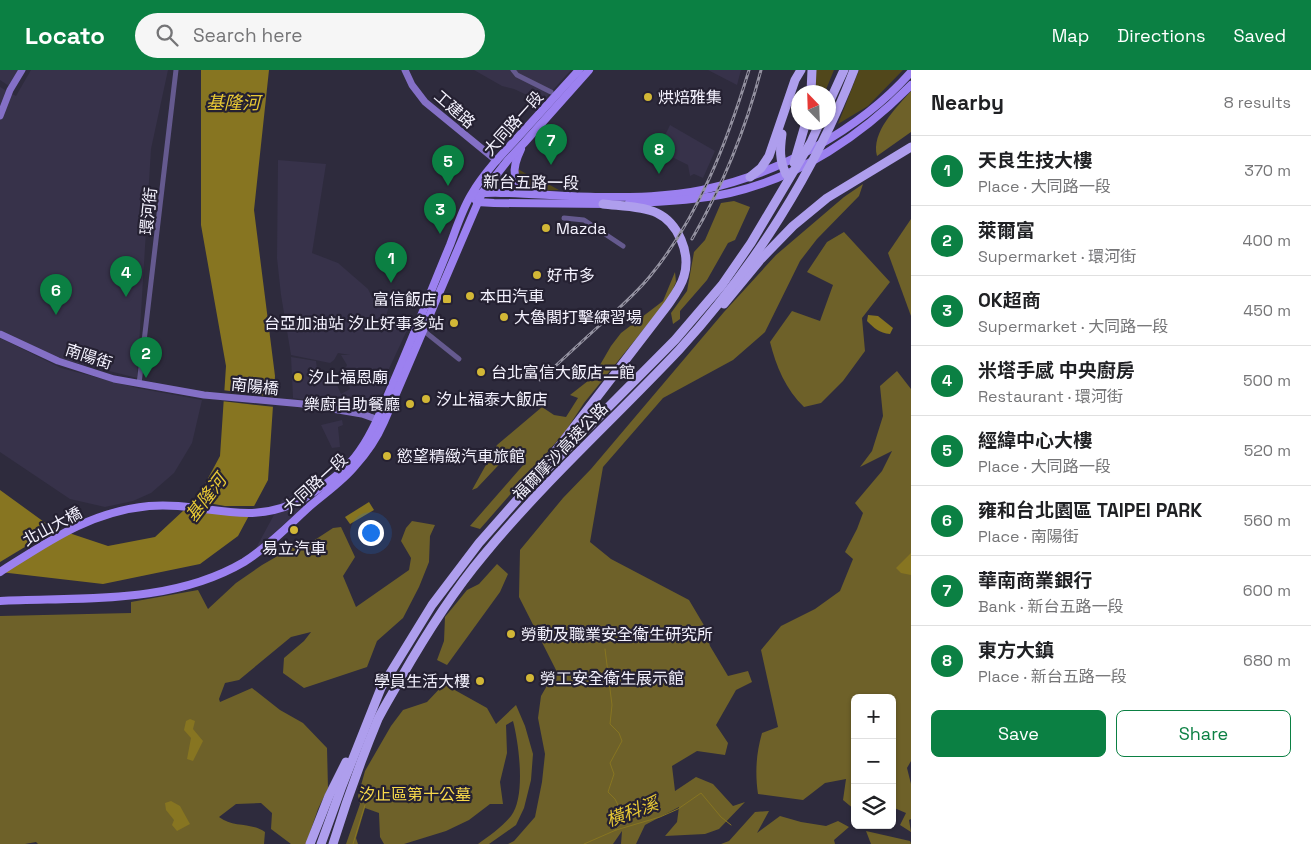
<!DOCTYPE html>
<meta charset="utf-8">
<style>
body{margin:0;font-family:"Space Grotesk","Noto Sans TC",sans-serif;background:#f6f6f6;color:#202124}
.controls{position:absolute;right:15px;bottom:15px;display:grid;overflow:hidden;border-radius:8px;box-shadow:0 1px 4px #0004}
.controls button{width:45px;height:45px;display:grid;place-items:center;padding:0;border:0;border-bottom:1px solid #e0e0e0;background:#fff;color:#202124;font:25px sans-serif}
.compass{position:absolute;left:791px;top:15px;width:45px;height:45px;border-radius:50%;background:#fff;box-shadow:0 1px 4px #0004;rotate:337deg}
.you{position:absolute;left:370px;top:462px;width:18px;height:18px;margin:-12px;border:4px solid #fff;border-radius:50%;background:#1a73e8;box-shadow:0 0 0 8px #1a73e833}
.badge{display:grid;place-items:center;width:32px;height:32px;border-radius:50%;background:#0b8043;color:#fff;font-size:16px;font-weight:700}
.pin{position:absolute;translate:-50% -41px;filter:drop-shadow(0 1px 2px #0008)}
.pin::after{content:'';position:absolute;top:26px;width:18px;height:15px;background:inherit;clip-path:polygon(0 0,100% 0,50% 100%)}
.list{margin:0;padding:0;list-style:none}
h2{display:flex;justify-content:space-between;align-items:center;height:65px;margin:0;padding:0 20px;font-size:21px}
h2 small{font-size:16px;font-weight:400;color:#757577}
.list li{display:grid;grid-template-columns:32px 1fr auto;gap:15px;align-items:center;box-sizing:border-box;height:70px;padding:0 20px;border-top:1px solid #e0e0e0}
.list b{display:block;font-size:19px;white-space:nowrap}
.list p{margin:0;font-size:16px;white-space:nowrap;color:#757577}
.list em{font-size:16px;font-style:normal;color:#757577}
.actions{display:flex;gap:10px;padding:15px 20px}
.actions a{flex:1;padding:11px 0;border:1px solid #0b8043;border-radius:8px;text-align:center;font-size:18px;color:#0b8043}
.actions .main{background:#0b8043;color:#fff}
.icon{flex:none;width:28px;height:28px;fill:none;stroke:currentColor;stroke-width:2;stroke-linecap:round;stroke-linejoin:round}
.map{position:relative;flex:none;width:911px;height:774px;overflow:hidden}
header{display:flex;align-items:center;gap:30px;box-sizing:border-box;height:70px;padding:0 25px;background:#0b8043;color:#fff}
header strong{font-size:24px}
nav{display:flex;gap:28px;margin-inline-start:auto;font-size:18px}
.search{width:350px;height:45px;background:#f6f6f6;display:flex;align-items:center;gap:12px;box-sizing:border-box;padding:0 18px;border-radius:28px;color:#757577;font-size:19px}
main{display:flex}
aside{flex:1;background:#fff}
.map>svg:first-child{display:block}
.built{fill:#37324a}
.green{fill:#51471b}
.forest{fill:#6e6129}
.water{fill:#877521}
.pier{fill:#2e2b3d}
.lines{fill:none;stroke-linecap:round;stroke-linejoin:round}
.stream{stroke:#877521;stroke-width:1}
.street{stroke:#655a8f;stroke-width:5}
.secondary{stroke:#8470c6;stroke-width:7}
.primary{stroke:#9c81f0;stroke-width:8}
.highway{stroke:#ae9eed;stroke-width:9}
.rail-casing{stroke:#9492a1;stroke-width:3}
.rail{stroke:#252132;stroke-width:1;stroke-dasharray:4;stroke-linecap:butt}
.poi-dot{fill:#d2b736;stroke:#252132;stroke-width:2}
.labels{text-anchor:middle;stroke-width:4.5;stroke-linejoin:round;paint-order:stroke}
.poi-label{font-size:16px;fill:#f4f2fe;stroke:#252132;text-anchor:start}
.street-label{font-size:16px;fill:#f4f2fe;stroke:#252132}
.park-label{font-size:16px;fill:#f8d94a;stroke:#252132}
.water-label{font-size:18px;font-style:italic;fill:#e7c834;stroke:#252132}
</style>
<header>
<strong>Locato</strong>
<div class="search"><svg class="icon" aria-label="search" viewBox="0 0 24 24"><circle cx="10" cy="10" r="6"/><path d="M15 15l6 6"/></svg>Search here</div>
<nav><a>Map</a><a>Directions</a><a>Saved</a></nav>
</header>
<main>
<div class="map">
<svg width="911" height="774" viewBox="0 0 911 774">
<rect width="100%" height="100%" fill="#2e2b3d"/>
<!-- built -->
<g class="built">
<polygon points="0,0 18,0 9,16 0,10"/>
<polygon points="31,0 168,0 151,79 137,308 58,288 0,260 0,17 16,26"/>
<polygon points="474,0 571,0 542,32 514,19 502,16"/>
<polygon points="708,0 741,0 737,15"/>
<polygon points="670,55 715,81 703,108 694,104 690,106 688,95 658,80"/>
<polygon points="278,90 326,94 312,183 338,193 368,219 372,227 389,236 386,246 409,256 387,303 391,306 383,323 372,335 362,338 293,328 291,287 316,291 318,307 333,306 341,324 350,319 345,300 347,295 341,285 350,285 338,283 334,290 330,293 291,285 281,225 277,188"/>
<polygon points="0,268 61,298 137,318 202,330 192,373 174,403 151,423 133,431 105,437 70,429 0,382"/>
<polygon points="342,350 343,355 338,357 340,377 332,378 321,355"/>
<polygon points="301,422 304,433 310,431 255,480 282,430"/>
</g>
<!-- green -->
<g class="green">
<polygon points="816,0 834,0 825,22 815,22"/>
<polygon points="859,0 903,0 868,36 838,54"/>
<path d="M518,99L542,113L548,114L559,120C540,121 520,123 518,99Z"/>
</g>
<!-- forest -->
<g class="forest">
<path d="M911,21V62L877,86C871,62 896,38 911,21Z"/>
<polygon points="863,114 859,126 817,169 800,191 765,262 733,290 663,328 603,397 590,472 611,489 689,530 705,557 710,576 728,606 748,601 752,612 736,620 716,655 728,673 725,685 697,681 672,696 675,721 696,707 713,714 733,736 745,732 719,759 705,764 665,766 677,752 679,737 645,755 636,774 621,774 622,761 613,774 508,774 514,771 535,747 542,712 545,684 538,648 541,626 556,600 519,527 520,480 563,428 591,399 724,242 776,185 844,127"/>
<polygon points="734,131 750,137 735,170 728,173 707,210 680,241 680,249 673,254 671,243 687,221 694,182 705,170 721,133"/>
<polygon points="911,149 911,246 888,183"/>
<path d="M844,162L890,212L862,248L865,281L843,311L821,333L804,337C786,320 776,296 770,272L792,241L820,251L833,215L807,202L827,172Z"/>
<polygon points="675,202 676,212 669,228 584,333 565,362 480,459 470,456 525,393 511,382 477,418 472,420 497,375 542,337 554,345 566,347 578,328 570,325 593,307 611,276 621,263 663,231"/>
<path d="M897,301L911,319V691L907,698L911,714V749L909,750L911,762L900,755L906,743L892,737V628H855V740L843,730L846,709L825,713L803,730L758,724C755,703 756,684 762,663L778,657L761,580L781,556L815,539L840,521L853,489L845,482L857,459L863,443L855,433L882,401L892,381L860,397L872,381L883,346L880,316Z"/>
<path d="M412,451L435,455L430,466L429,492L419,517L403,548L377,571L367,597L304,618L283,603L284,588L304,571L311,562L291,567L239,610L225,613L219,629L220,632L252,618L280,640L303,653L327,678L328,718L318,739L306,774H291L271,759L272,743L261,733L236,734L219,747C233,758 251,752 265,762L264,774H38L36,772L25,774H0V546L131,543V532L198,520L208,539L236,513L262,495L295,476L304,477L333,458L341,457L355,487L343,506L356,537L409,500L411,488L401,471L406,458Z"/>
<polygon points="497,494 508,504 500,522 447,595 437,590 444,571 445,547 467,520 479,514"/>
<path d="M444,614L487,638L496,654L516,635L525,656L533,684L531,710L524,738L516,755L489,774H478C489,766 502,757 511,746C526,727 519,674 513,651L506,655L507,683L500,712L503,734H490L469,750L446,761L404,774H384L380,767L379,743L365,738L356,768L358,774H346L360,734L358,726L365,701L391,656L403,640L427,632Z"/>
<polygon points="769,741 757,763 780,746 801,752 826,756 838,751 849,757 834,770 835,774 721,774 729,771 755,742"/>
<polygon points="866,761 910,771 911,774 871,774"/>
</g>
<!-- water -->
<g class="water">
<polygon points="201,0 269,0 254,140 275,306 268,410 238,466 200,494 103,514 0,502 0,420 51,457 108,476 155,467 198,427 220,386 226,296 201,155"/>
<path d="M868,245L878,246L893,258L890,264C879,263 874,258 867,251Z"/>
<polygon points="369,432 374,440 350,454 345,447"/>
<polygon points="911,483 911,505 901,503 896,498"/>
<polygon points="190,649 195,651 193,659 203,671 193,691 187,689 191,668 184,660 186,651"/>
<polygon points="171,731 180,736 190,754 177,761 172,755 174,750 166,740 165,733"/>
</g>
<!-- pier -->
<g class="pier">
<polygon points="222,320 276,327 275,337 221,331"/>
<polygon points="191,430 225,436 257,436 252,445 181,440"/>
<polygon points="58,457 68,460 0,502 0,492"/>
</g>
<g class="lines">
<!-- stream -->
<g class="stream">
<polyline points="605,579 612,635 610,654 619,663 622,671 610,693 614,704 608,722 615,729 618,735 611,747 616,760"/>
<polyline points="353,774 365,735"/>
<polyline points="584,774 616,760 660,747 678,739 701,723 721,747 731,755"/>
</g>
<!-- street -->
<g class="street">
<polyline points="513,0 517,5 551,22"/>
<polyline points="564,148 584,150 623,176"/>
<polyline points="424,261 459,289"/>
<polyline points="139,314 176,0"/>
</g>
<!-- secondary -->
<g class="secondary">
<polyline points="405,0 412,15 425,32 497,91"/>
<polyline points="0,46 10,20 22,0"/>
<polyline points="0,264 58,291 114,309 204,325 303,334 362,344 376,349"/>
</g>
<!-- primary -->
<g class="primary">
<path d="M521,79C511,100 511,112 532,123"/>
<path d="M478,124C488,122 499,123 509,123C539,124 570,127 600,127C634,127 669,127 702,120C778,104 860,60 911,2"/>
<polyline points="475,129 477,132 494,133 607,134"/>
<path d="M629,133C663,132 697,130 730,123C800,107 862,65 911,15"/>
<path d="M0,502C49,471 89,442 149,436C205,431 251,460 306,427C324,416 342,403 355,387C371,367 380,343 390,320C411,272 430,223 450,175C456,159 462,140 471,125C484,103 502,84 519,66C539,44 559,22 579,0"/>
<path d="M0,531C81,527 171,535 244,492C268,477 289,455 310,436C325,423 343,411 355,396C367,383 377,368 384,352L482,123L508,90L524,73L589,0"/>
</g>
<!-- highway -->
<g class="highway">
<polyline points="811,22 812,0"/>
<polyline points="828,35 844,0"/>
<path d="M782,64C780,79 779,89 786,104"/>
<polyline points="794,93 806,52"/>
<polyline points="750,107 761,98 769,86 795,10 801,0"/>
<polyline points="724,234 761,189 793,156 827,128 911,77"/>
<path d="M544,396L667,236C674,226 681,217 684,206C691,183 678,153 657,143C643,136 619,136 603,134"/>
<polyline points="310,774 329,726 346,692"/>
<polyline points="321,774 342,716 381,618 432,535 479,473 524,422 675,270 722,215 751,173 811,72 820,52"/>
<path d="M333,774C346,732 361,690 378,649C385,635 394,621 401,608C425,566 452,523 483,486C543,413 614,349 679,280C753,199 815,102 854,0"/>
</g>
<defs>
<g id="rail">
<path d="M692,169C722,117 746,58 761,0"/>
<path d="M540,310C560,292 579,274 599,256C617,240 636,224 651,205C699,146 727,72 749,0"/>
</g>
</defs>
<!-- rail casing -->
<use href="#rail" class="rail-casing"/>
<!-- rail -->
<use href="#rail" class="rail"/>
</g>
<!-- markers -->
<g class="poi-dot">
<circle cx="648" cy="27" r="5"/>
<circle cx="546" cy="158" r="5"/>
<circle cx="537" cy="205" r="5"/>
<circle cx="470" cy="226" r="5"/>
<rect x="442" y="224" width="10" height="10" rx="2.5"/>
<circle cx="504" cy="247" r="5"/>
<circle cx="454" cy="253" r="5"/>
<circle cx="481" cy="302" r="5"/>
<circle cx="298" cy="307" r="5"/>
<circle cx="426" cy="329" r="5"/>
<circle cx="410" cy="334" r="5"/>
<circle cx="387" cy="386" r="5"/>
<circle cx="294" cy="460" r="5"/>
<circle cx="511" cy="564" r="5"/>
<circle cx="530" cy="608" r="5"/>
<circle cx="480" cy="611" r="5"/>
</g>
<g class="labels">
<!-- poi labels -->
<g class="poi-label">
<text x="658" y="33">烘焙雅集</text>
<text x="556" y="164">Mazda</text>
<text x="547" y="211">好市多</text>
<text x="480" y="232">本田汽車</text>
<text x="437" y="235" text-anchor="end">富信飯店</text>
<text x="514" y="253">大魯閣打擊練習場</text>
<text x="444" y="259" text-anchor="end">台亞加油站 汐止好事多站</text>
<text x="491" y="308">台北富信大飯店二館</text>
<text x="308" y="313">汐止福恩廟</text>
<text x="436" y="335">汐止福泰大飯店</text>
<text x="400" y="340" text-anchor="end">樂廚自助餐廳</text>
<text x="397" y="392">慾望精緻汽車旅館</text>
<text x="294" y="484" text-anchor="middle">易立汽車</text>
<text x="521" y="570">勞動及職業安全衛生研究所</text>
<text x="540" y="614">勞工安全衛生展示館</text>
<text x="470" y="617" text-anchor="end">學員生活大樓</text>
</g>
<!-- street labels -->
<g class="street-label">
<text transform="translate(455 39) rotate(41)" y="6">工建路</text>
<text transform="translate(513 53) rotate(-48)" y="6">大同路一段</text>
<text transform="translate(531 112) rotate(1)" y="6">新台五路一段</text>
<text transform="translate(148 141) rotate(-84)" y="6">環河街</text>
<text transform="translate(89 286) rotate(18)" y="6">南陽街</text>
<text transform="translate(255 316) rotate(6)" y="6">南陽橋</text>
<text transform="translate(560 381) rotate(-46)" y="6">福爾摩沙高速公路</text>
<text transform="translate(315 413) rotate(-42)" y="6">大同路一段</text>
<text transform="translate(52 456) rotate(-28)" y="6">北山大橋</text>
</g>
<!-- park labels -->
<g class="park-label">
<text x="415" y="730">汐止區第十公墓</text>
</g>
<!-- water labels -->
<g class="water-label">
<text x="233" y="39">基隆河</text>
<text transform="translate(206 428) rotate(-53)" y="6">基隆河</text>
<text transform="translate(632 742) rotate(-20)" y="6">橫科溪</text>
</g>
</g>
</svg>
<div class="controls">
<button>+</button>
<button>−</button>
<button><svg class="icon" aria-label="layers" viewBox="0 0 24 24"><path d="M12 4l9 5-9 5-9-5zM3 14l9 5 9-5"/></svg></button>
</div>
<svg class="compass" viewBox="-18 -18 36 36"><path d="M0-13l5 13h-10z" fill="#e53935"/><path d="M0 13l5-13h-10z" fill="#757577"/></svg>
<div class="you"></div>
<div class="pin badge" style="left:391px;top:213px">1</div>
<div class="pin badge" style="left:146px;top:308px">2</div>
<div class="pin badge" style="left:440px;top:164px">3</div>
<div class="pin badge" style="left:126px;top:227px">4</div>
<div class="pin badge" style="left:448px;top:116px">5</div>
<div class="pin badge" style="left:56px;top:245px">6</div>
<div class="pin badge" style="left:551px;top:95px">7</div>
<div class="pin badge" style="left:659px;top:104px">8</div>
</div>
<aside>
<h2>Nearby<small>8 results</small></h2>
<ul class="list">
<li><span class="badge">1</span><div><b>天良生技大樓</b><p>Place · 大同路一段</p></div><em>370 m</em></li>
<li><span class="badge">2</span><div><b>萊爾富</b><p>Supermarket · 環河街</p></div><em>400 m</em></li>
<li><span class="badge">3</span><div><b>OK超商</b><p>Supermarket · 大同路一段</p></div><em>450 m</em></li>
<li><span class="badge">4</span><div><b>米塔手感 中央廚房</b><p>Restaurant · 環河街</p></div><em>500 m</em></li>
<li><span class="badge">5</span><div><b>經緯中心大樓</b><p>Place · 大同路一段</p></div><em>520 m</em></li>
<li><span class="badge">6</span><div><b>雍和台北園區 TAIPEI PARK</b><p>Place · 南陽街</p></div><em>560 m</em></li>
<li><span class="badge">7</span><div><b>華南商業銀行</b><p>Bank · 新台五路一段</p></div><em>600 m</em></li>
<li><span class="badge">8</span><div><b>東方大鎮</b><p>Place · 新台五路一段</p></div><em>680 m</em></li>
</ul>
<div class="actions"><a class="main">Save</a><a>Share</a></div>
</aside>
</main>
